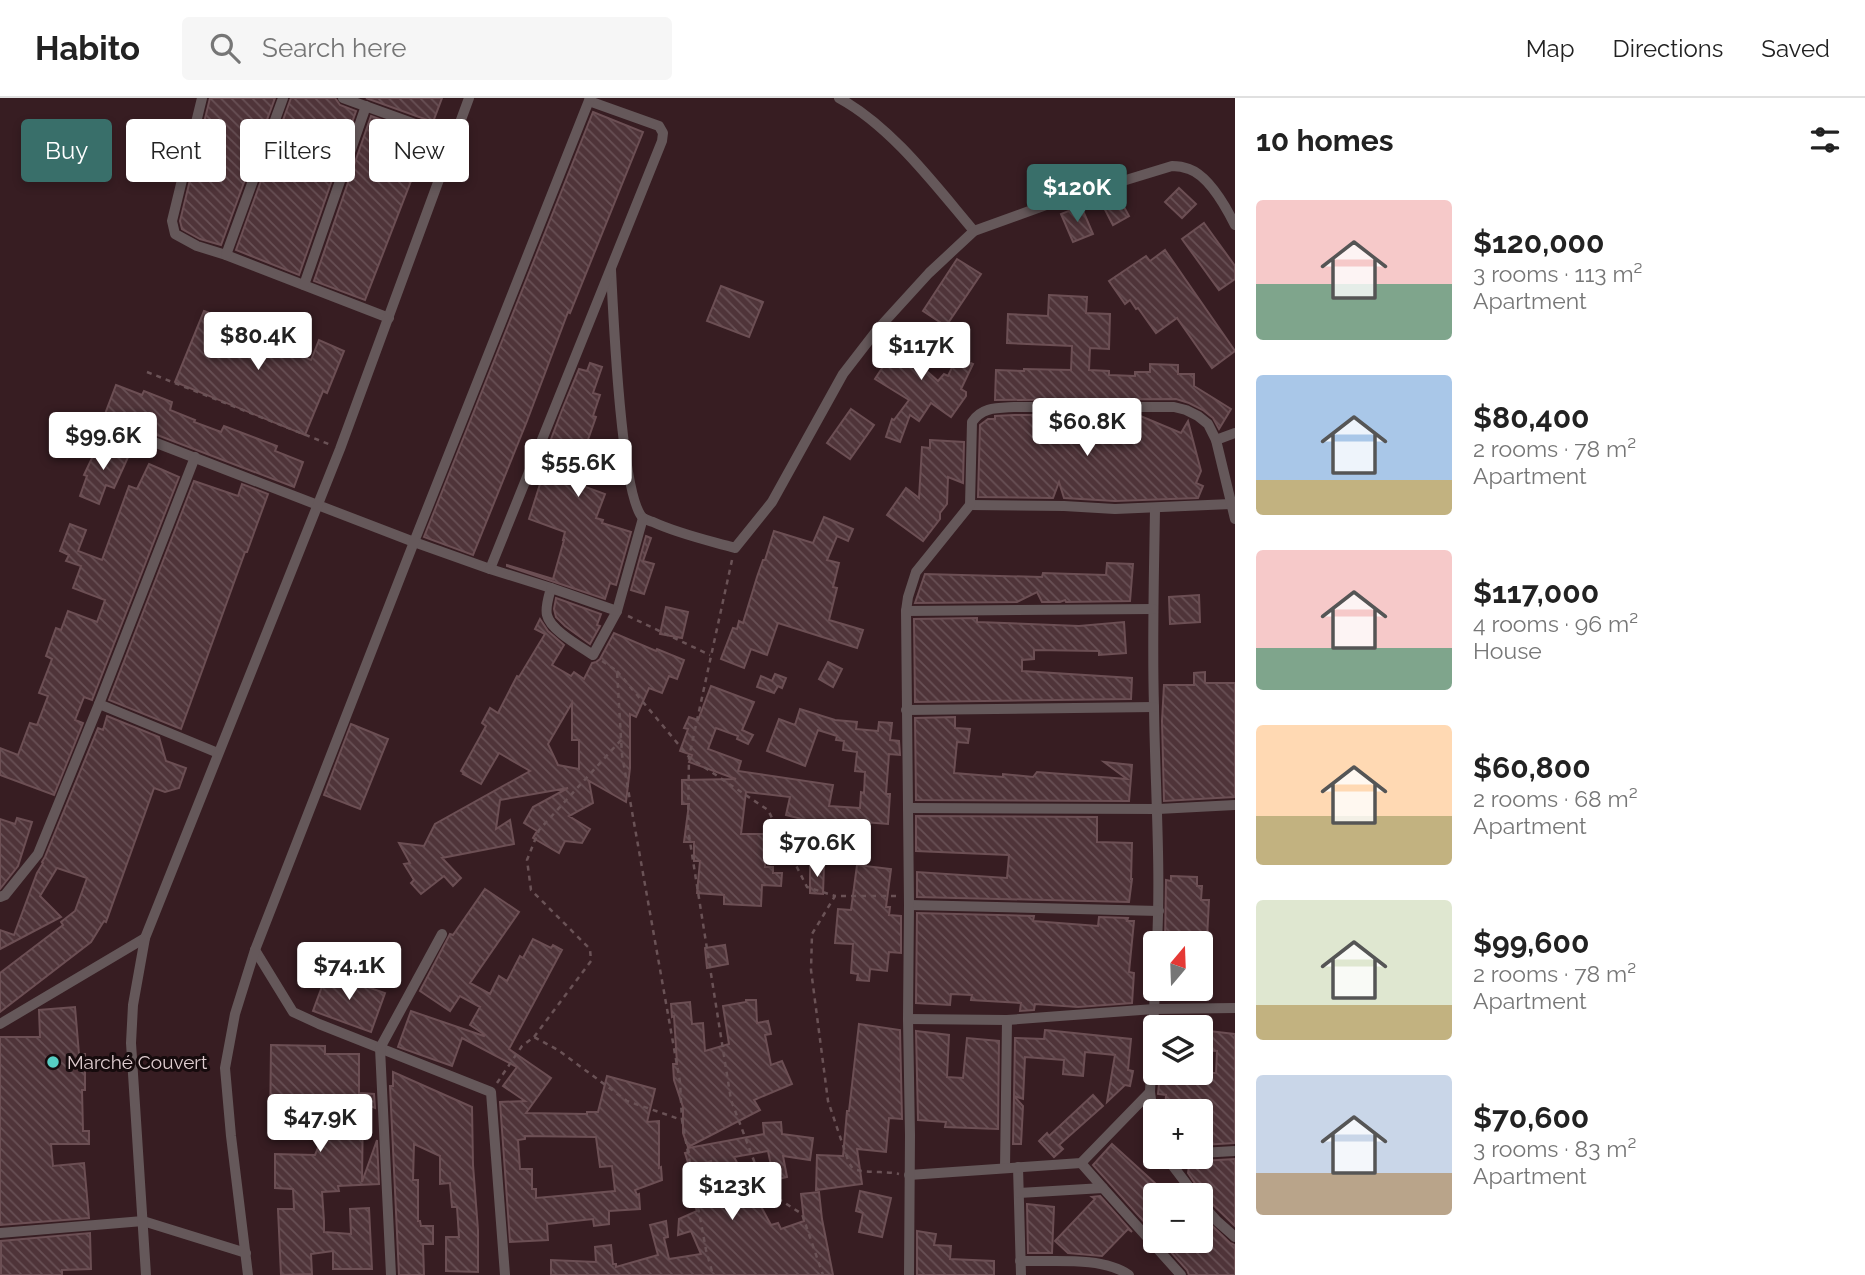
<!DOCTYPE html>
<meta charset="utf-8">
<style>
body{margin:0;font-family:Raleway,sans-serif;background:#f6f6f6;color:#222;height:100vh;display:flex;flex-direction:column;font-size:26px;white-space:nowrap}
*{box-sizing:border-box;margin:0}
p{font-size:23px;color:#767676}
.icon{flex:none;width:38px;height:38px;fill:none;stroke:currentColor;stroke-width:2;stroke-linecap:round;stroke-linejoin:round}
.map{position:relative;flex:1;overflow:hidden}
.details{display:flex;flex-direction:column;background:#fff;width:630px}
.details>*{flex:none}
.banner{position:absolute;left:21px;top:21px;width:665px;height:63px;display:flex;gap:14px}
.needle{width:46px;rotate:19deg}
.fabs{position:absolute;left:1143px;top:833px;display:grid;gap:14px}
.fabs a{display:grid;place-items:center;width:70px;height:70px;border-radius:7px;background:#fff;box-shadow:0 4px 10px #0003;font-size:35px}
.price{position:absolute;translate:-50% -60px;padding:0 16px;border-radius:7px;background:#fff;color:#222;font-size:23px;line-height:46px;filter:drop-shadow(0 2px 4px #0008)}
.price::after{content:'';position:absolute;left:50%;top:42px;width:21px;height:16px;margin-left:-10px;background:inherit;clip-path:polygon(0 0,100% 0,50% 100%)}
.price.current{background:#396f6a;color:#fff}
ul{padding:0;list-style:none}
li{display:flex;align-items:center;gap:21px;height:175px;padding:0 21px}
li span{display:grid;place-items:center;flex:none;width:196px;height:140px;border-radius:7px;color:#555}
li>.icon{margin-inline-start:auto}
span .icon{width:84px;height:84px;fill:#fffc;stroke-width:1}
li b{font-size:30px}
h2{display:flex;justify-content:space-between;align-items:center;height:84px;padding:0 21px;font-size:30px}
.chip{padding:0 24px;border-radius:7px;background:#fff;box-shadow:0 4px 10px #0003;font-size:24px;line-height:63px}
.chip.current{background:#396f6a;color:#fff}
header{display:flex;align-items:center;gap:42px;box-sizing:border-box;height:98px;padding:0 35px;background:#fff;border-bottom:2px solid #e0e0e0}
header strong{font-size:33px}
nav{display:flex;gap:38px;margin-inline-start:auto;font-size:24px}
.search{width:490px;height:63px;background:#f6f6f6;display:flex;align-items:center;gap:18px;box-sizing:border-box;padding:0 24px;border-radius:7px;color:#767676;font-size:26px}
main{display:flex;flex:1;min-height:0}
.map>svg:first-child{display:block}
.building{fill:url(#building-back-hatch);stroke:#6c4f54;stroke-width:2;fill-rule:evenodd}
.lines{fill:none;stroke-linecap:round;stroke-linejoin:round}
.path{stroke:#6a5256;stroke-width:2.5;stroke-dasharray:5 5;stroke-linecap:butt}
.minor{stroke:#65585a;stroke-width:10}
.poi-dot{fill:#56cec3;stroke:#160b0d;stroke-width:2.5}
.labels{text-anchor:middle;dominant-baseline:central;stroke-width:6;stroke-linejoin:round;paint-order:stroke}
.poi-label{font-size:19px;fill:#dfcdd0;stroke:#160b0d;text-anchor:start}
</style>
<header>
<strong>Habito</strong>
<div class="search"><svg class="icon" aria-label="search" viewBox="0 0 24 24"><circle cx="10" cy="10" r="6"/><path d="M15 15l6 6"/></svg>Search here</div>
<nav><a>Map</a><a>Directions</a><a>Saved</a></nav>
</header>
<main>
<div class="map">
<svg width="1235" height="1177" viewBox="0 0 1235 1177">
<defs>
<pattern id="building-back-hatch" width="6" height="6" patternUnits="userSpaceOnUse" patternTransform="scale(1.75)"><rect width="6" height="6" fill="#4f3439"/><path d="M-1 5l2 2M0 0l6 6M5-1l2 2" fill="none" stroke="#685055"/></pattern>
</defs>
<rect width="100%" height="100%" fill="#371d22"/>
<!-- building -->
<g class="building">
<path d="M210,0H275L221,147L200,141L182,131L180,123Z"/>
<path d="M291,0H335L340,7L356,13L299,177L236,152Z"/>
<path d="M366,0H442L433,24Z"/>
<path d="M593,14L643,34L570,215L568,214L527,323L473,457L424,439Z"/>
<path d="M371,18L428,39L365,202L314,183Z"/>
<path d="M1179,90L1196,106L1182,120L1165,104Z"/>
<path d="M1117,96L1129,118L1113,127L1101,104Z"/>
<path d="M1081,108L1093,136L1073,144L1061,116Z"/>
<path d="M1204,125L1235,168V181L1219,192L1182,141Z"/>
<path d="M1165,152L1235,253L1212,270L1177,220L1156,235L1138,210L1136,211L1130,202L1125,206L1109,183L1146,158L1150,163Z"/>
<path d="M957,161L981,176L946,228L923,213Z"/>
<path d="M721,188L763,204L749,239L707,223Z"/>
<path d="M1049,197L1087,199L1086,215L1110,216L1109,251L1090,250L1089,272L1109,273V277L1135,278V274H1150V266L1178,267V276H1194V288L1231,311L1219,331L1213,320L1203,312L1189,305L1176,301L995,302L996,272L1024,273V271L1071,272L1072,248L1007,245L1008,216L1048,218Z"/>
<path d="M204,213L292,248L290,253L311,262L319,242L344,253L327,295L323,293L305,337L175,284Z"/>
<path d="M909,229L935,246L921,268L938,283L944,276L948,278L957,259L973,266L961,291L966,294V298L951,319L931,305L919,323L910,317L900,344L886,339L892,321L894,322L909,302L875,281Z"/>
<path d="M590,265L602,269L593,295L600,297L593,318L596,319L584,353L592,356L580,387L605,396L596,420L603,422L602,425L631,434L616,487L610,485L605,501L507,468V467L553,481L564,442H563L565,434L529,421L546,367L542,365L562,312L579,271L587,273Z"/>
<path d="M116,287L142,297L144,293L172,304L170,312L195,322L194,324L221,334L224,328L277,348L275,353L303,364L294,389L123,324L118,323L113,328L102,324Z"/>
<path d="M851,311L874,327L850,361L827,345Z"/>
<path d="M1138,317L1181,335L1188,323L1201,373L1196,385L1203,388L1198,400L1115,403L1064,400L1059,384L1053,400L978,399L980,327L988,321H995V318L1014,317Z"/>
<path d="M930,342L964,344L963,385L948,379L947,406L940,415V421L923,443L887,417L906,390L919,400L922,349L930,350Z"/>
<path d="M100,343L129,357L114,390L106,387L99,406L80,398L87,378L84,377Z"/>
<path d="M149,366L179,379L92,602L84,599L75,622L83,625L54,697L0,677V650L18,657L30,625L37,627L48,598L39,595L52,561L46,558L56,530L61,532L68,513L97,524L105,502L73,490L81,468L66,463L69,457L60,453L70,426L86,432L78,453L102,462L129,388L137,391Z"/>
<path d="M194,383L238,398L242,386L268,396L247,454H245L181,631L109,602Z"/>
<path d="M824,419L853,431L848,443L837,438L827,462L839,465L833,489L837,490L829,522L863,532L857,550L778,525L767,557L751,551L744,570L721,561L733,530L737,531L739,523L743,525L757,479L763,462H765L774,433L813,445Z"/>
<path d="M646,438L651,440L643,463L654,466L644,496L631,492Z"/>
<path d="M1107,465L1133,466L1130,503L1066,504L1065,502L1060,504H1042L1037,494L1017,504L915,505L925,476L1042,479L1043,475L1106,477Z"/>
<path d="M1199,497L1200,524L1170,526L1169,499Z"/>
<path d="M556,500L601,516L597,527L600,528L590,546L565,528L556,519L554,511Z"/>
<path d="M666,509L688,514L682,540L660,536Z"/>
<path d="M977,520V524L1079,528L1124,524L1126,555L1099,557V553L1034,552V561L1022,562V573L1132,580L1131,601L915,604L914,521Z"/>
<path d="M540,521L548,533L564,547L552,567L571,578L574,574L584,581L592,565L596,564L600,561L614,535L656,553L657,551L684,562L677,581L669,578L662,595L649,590L636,619L630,616V670L626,704L589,683L593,705L569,718L590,731L582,745L565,743L559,755L533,740L537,733L524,725L533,709L568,690L500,702L496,731L510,722L514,746L442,760L461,780L453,788L444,778L421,796L411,785L414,782L404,766L410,765L399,745L424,748L435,726L530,673L499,655L481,686L463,676L464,675L461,673L486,628L482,625L490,610L498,615L517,578L519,579L545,536L535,531ZM572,605V642H579V671L558,667L548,646Z"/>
<path d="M828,564L842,571L833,589L819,581Z"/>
<path d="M1205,574V585H1235V699L1164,703L1162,623L1164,587H1194V575Z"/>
<path d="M775,576L786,580L782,590L778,588L774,595L757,589L761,578L772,583Z"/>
<path d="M711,588L754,604L742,632L753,637L748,646L737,641L738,638L716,630L708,651L741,663L738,673L833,687L829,708L860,710L861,694L864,695L865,674L855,673L857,654L843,652L844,643L836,642L837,638L818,632L805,668L767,653L779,621L795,627L800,611L835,622L857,624L856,631L878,633L879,624L892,625L890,642L899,643L900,657L889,656L886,696H890L888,726L850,723L849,731L823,729L817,766L806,764L813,724L786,717L790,699L746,694L741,736H766L765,769H773V775H782L781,788L762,787L761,808L724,806V797L697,795L700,763H694V744H684L689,706H682V682L736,681L689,664L692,657L680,653L688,631L684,630L689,619L698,622Z"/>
<path d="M107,618L159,639L166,663L186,670L179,690L165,694L154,690L106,824L104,823L91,844L0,914V875L63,827L61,824L75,813L87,780L57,770L40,798L61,819L0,851V832L14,837L37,775L43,765L42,764L45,759L98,630L103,632Z"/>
<path d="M955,619V630L970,631L968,645L957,644L954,675L1003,679V676L1033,679L1037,674L1127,681L1104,664L1132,667L1129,703L916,702L915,620Z"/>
<path d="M351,626L388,641L360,711L324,697Z"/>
<path d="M916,718L1097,719V744L1132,745L1131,781H1132L1129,804L917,799V774L1007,780L1009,757L916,753Z"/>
<path d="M17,720L32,724L18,768L0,791V721L15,726Z"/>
<path d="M810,767H824L823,796L810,795Z"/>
<path d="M857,767L891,771L886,809H890L889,817L901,818V855L889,854L887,873L870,871L869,883L857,882L858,876L851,875L853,846L835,845L838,811L851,812Z"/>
<path d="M1171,778L1197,779V788H1202L1201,802H1209L1207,841H1195V845H1165L1166,782L1171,783Z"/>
<path d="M485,791L519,814L470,885L490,896L499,878L507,883L520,858L523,860L533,841L551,850L553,847L562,852L509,951L551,980L526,1015L587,1016V1014H598L607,978L655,991L647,1024L659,1023V1070L661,1069L662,1082L635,1092L637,1097L639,1096L640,1111L609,1113V1126L594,1128L593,1121L547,1126L548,1142L510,1144L500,1004L525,1003L503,988L517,969L462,940L452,968L398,949L411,913L484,938L485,937L470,927L480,909L460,898L450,913L420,893L450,836L453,837ZM525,1038L596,1039L600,1069L612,1068L615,1093L536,1100V1091H532V1071H520L518,1042L525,1041Z"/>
<path d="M917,815L1034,818L1033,823L1098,828L1099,819L1128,820L1127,823H1134L1129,874L1134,875L1132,905L1078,909L1035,906L1034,912L1020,913L1021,905L971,902L972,897L951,896L950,907L916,905Z"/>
<path d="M725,847L728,866L707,870L705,850Z"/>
<path d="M327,875L385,895L371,934L313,913Z"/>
<path d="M746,902H756L757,925L768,923L771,936L765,937L771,967L782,963L792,986L754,1002L760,1012L688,1049L683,1035V1009L674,982L673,966H677L674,918L672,919L671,906L690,904L692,926L703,925L705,953L729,946L723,908L746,904Z"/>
<path d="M75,909L79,956H85V992H82L83,1033H89V1046H51L53,1068L84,1065L89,1120L0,1127V939H40L39,912Z"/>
<path d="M859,926L900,932L902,1021L889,1020L886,1054L857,1051L862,1086L816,1092L817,1057L843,1058L847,1013H849Z"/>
<path d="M1045,932L1131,941L1128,972L1133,973L1130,988L1125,987L1107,1004L1115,957L1085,954L1083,978L1063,976L1064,962L1025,959L1023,1001L1014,998L1015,940L1044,941Z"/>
<path d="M1200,932L1235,936V1045L1202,1047V1034L1207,1035L1208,1013H1165L1166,997L1158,996L1160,975H1216L1217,953L1200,952Z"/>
<path d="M916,933L949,937L947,979L963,980L967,940L999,943L998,1031L945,1029L946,1024L918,1022Z"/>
<path d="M271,947L325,948V956H359V995L374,996L375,1010L363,1005L362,1084L377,1042L379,1086L338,1088L339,1093L322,1094L324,1123V1134L351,1136L350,1111L369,1110L372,1171H333V1153L311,1156L312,1176L281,1177L278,1111H294L293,1091L275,1090V1056L315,1057L324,1036L270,1035Z"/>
<path d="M393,974L472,1009L473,1067L478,1132V1174L446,1173V1139H459L457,1109H452L450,1085L440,1086V1058L414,1046L413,1082H418V1123H420L421,1128H433V1146H423L424,1177H399L390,988H393Z"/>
<path d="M1093,997L1103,1008L1059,1047L1063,1051L1054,1059L1039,1043L1047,1035L1049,1038Z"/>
<path d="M1014,998L1023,1008L1021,1046H1013Z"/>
<path d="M781,1024L782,1036L813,1040L810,1062L783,1058L787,1079L774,1082L768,1053L734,1059L771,1127L778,1125L781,1131L804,1123L801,1096L819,1094L822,1121L833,1177H551V1162L596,1164L595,1149L611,1147L613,1166H616V1169L658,1157L650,1127L666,1123L668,1139L664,1140L669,1161L701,1156L691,1133L678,1137L679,1121L697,1113L695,1108L698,1107L695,1088L719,1085L711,1063L690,1071L685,1055L689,1054L688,1050L764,1036L763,1025Z"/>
<path d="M1112,1046L1156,1086L1152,1090L1155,1092V1136L1093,1067Z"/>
<path d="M1235,1061V1128L1203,1097L1188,1075L1189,1068H1201V1063Z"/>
<path d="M860,1093L891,1100L882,1139L859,1134L863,1115L856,1113Z"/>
<path d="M1100,1098L1132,1134L1128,1131L1102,1158L1068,1155L1055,1143L1095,1101L1092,1099Z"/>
<path d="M1027,1106L1054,1109L1052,1155H1028Z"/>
<path d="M1200,1116L1230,1145L1235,1147V1177H1189L1187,1172L1161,1143H1200Z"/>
<path d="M917,1133L936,1136L934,1147L951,1148L950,1161L994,1163V1177H917Z"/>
<path d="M90,1135L91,1171L62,1172V1177H1V1143Z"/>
</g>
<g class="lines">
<!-- path -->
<g class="path">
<path d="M147,274L331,347"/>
<path d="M732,462L689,659L768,712L807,789L835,798"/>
<path d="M628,518L710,557"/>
<path d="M602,563L617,573L622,657L680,984L682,1022"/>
<path d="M617,573L689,659L688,731L731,1002L765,1092L802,1116L823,1177"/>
<path d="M896,798H835L812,836L811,872L828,1003L849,1065C852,1069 852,1071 857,1072C869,1075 886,1073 899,1076"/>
<path d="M534,939L591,863L590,851L531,792L527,762L539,732L621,642"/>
<path d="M497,985L522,948L534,939L558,952L627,1003L682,1022L706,1152L713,1177"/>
</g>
<!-- minor -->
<g class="minor">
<path d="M202,0L172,123L175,136L197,148L226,157L389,220"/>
<path d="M343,0L454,40"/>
<path d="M839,0C892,29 935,87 974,133"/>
<path d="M226,157L283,0"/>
<path d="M611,172C613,211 621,399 643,420C646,422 650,423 653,424C679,436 707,442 735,450L772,404L843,276L877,232L929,175L974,133L1057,103L1172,68C1178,68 1184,69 1189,71C1209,78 1226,109 1235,127"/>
<path d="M304,187L366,8"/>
<path d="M120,331L414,444L490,471L662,43L663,35L659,28L589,3"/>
<path d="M1216,342L1235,335"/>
<path d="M970,407L1064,408L1115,411L1231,406"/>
<path d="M1155,411C1154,477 1152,543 1154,609C1155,688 1161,766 1157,845"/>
<path d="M490,471L551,490C549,498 545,509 547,517C550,532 581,549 593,557L617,513L643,420"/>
<path d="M551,490L617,513"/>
<path d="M906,513L1153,511"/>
<path d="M99,606L218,655"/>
<path d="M906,612L1154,609"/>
<path d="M908,710L1158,711L1235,707"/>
<path d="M0,799L5,797L38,756L99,606L195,359"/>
<path d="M909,807L1159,813"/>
<path d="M255,852L293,914L319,926L491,994L505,1177"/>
<path d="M908,921L1007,922L1154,911L1235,910"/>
<path d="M0,926L145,840"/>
<path d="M1155,1032L1150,994L1155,891"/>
<path d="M1200,1055L1235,1053"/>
<path d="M1166,1059L1195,1097"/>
<path d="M1081,1065L1103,1090"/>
<path d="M1018,1069L1021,1177"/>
<path d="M1005,1070L1007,922"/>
<path d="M909,1077L1081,1065L1150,994"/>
<path d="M1019,1095L1103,1090L1181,1177"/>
<path d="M1200,1104L1217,1123L1235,1139"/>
<path d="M0,1135L143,1123L246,1155"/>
<path d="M1020,1163C1052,1164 1102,1158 1129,1177"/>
<path d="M146,1177L131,945L133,907L145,840L340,351L469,0"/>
<path d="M248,1177L231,1038L225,970L235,916L255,852L414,444L590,0"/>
<path d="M391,1177L380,950L442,836"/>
<path d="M909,1177L910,1037L908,921L909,807L906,513L908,499L916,474L970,407L972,324C982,309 997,310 1014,309H1174L1186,312L1198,318L1208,326L1216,342L1235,421"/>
</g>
</g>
<!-- markers -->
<circle class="poi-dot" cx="53" cy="964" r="7"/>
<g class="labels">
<!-- poi labels -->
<g class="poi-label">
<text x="67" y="964">Marché Couvert</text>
</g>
</g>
</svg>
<div class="fabs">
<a><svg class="needle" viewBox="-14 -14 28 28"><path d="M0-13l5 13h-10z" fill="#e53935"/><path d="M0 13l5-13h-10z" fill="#767676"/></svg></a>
<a><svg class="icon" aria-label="layers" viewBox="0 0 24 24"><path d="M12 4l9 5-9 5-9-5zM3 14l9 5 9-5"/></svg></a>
<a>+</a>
<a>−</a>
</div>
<b class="price current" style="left:1077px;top:126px">$120K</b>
<b class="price" style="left:258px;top:274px">$80.4K</b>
<b class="price" style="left:921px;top:284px">$117K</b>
<b class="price" style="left:1087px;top:360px">$60.8K</b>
<b class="price" style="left:103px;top:374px">$99.6K</b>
<b class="price" style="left:578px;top:401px">$55.6K</b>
<b class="price" style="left:817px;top:781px">$70.6K</b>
<b class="price" style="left:349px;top:904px">$74.1K</b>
<b class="price" style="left:320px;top:1056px">$47.9K</b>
<b class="price" style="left:732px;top:1124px">$123K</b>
<div class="banner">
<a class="chip current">Buy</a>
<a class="chip">Rent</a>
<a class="chip">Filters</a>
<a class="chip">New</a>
</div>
</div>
<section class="details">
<h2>10 homes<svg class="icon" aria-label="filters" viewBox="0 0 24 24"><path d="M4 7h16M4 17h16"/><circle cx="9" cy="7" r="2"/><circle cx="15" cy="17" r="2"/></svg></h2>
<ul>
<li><span style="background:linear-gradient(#f6c9c9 60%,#7fa58c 0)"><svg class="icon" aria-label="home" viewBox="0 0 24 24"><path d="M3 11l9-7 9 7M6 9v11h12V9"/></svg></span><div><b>$120,000</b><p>3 rooms · 113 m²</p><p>Apartment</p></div></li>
<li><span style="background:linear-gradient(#a9c7e8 75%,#c2b280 0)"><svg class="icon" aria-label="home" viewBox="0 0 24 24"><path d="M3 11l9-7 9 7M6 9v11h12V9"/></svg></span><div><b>$80,400</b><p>2 rooms · 78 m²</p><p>Apartment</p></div></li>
<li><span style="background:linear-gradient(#f6c9c9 70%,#7fa58c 0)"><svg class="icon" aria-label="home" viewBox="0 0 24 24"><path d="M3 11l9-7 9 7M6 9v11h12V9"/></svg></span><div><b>$117,000</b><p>4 rooms · 96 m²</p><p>House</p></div></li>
<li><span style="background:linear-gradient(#ffd9b3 65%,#c2b280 0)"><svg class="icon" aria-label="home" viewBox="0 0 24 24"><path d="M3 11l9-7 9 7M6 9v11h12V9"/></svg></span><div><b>$60,800</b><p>2 rooms · 68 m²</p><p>Apartment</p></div></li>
<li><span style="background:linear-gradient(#dfe7d0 75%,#c2b280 0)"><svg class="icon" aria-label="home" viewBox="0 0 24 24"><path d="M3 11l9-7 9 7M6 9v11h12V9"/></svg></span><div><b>$99,600</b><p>2 rooms · 78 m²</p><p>Apartment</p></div></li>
<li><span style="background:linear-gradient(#c9d6e8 70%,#b9a48a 0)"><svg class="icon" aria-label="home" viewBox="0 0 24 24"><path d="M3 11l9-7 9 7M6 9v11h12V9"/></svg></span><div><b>$70,600</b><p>3 rooms · 83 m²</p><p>Apartment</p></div></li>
</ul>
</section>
</main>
